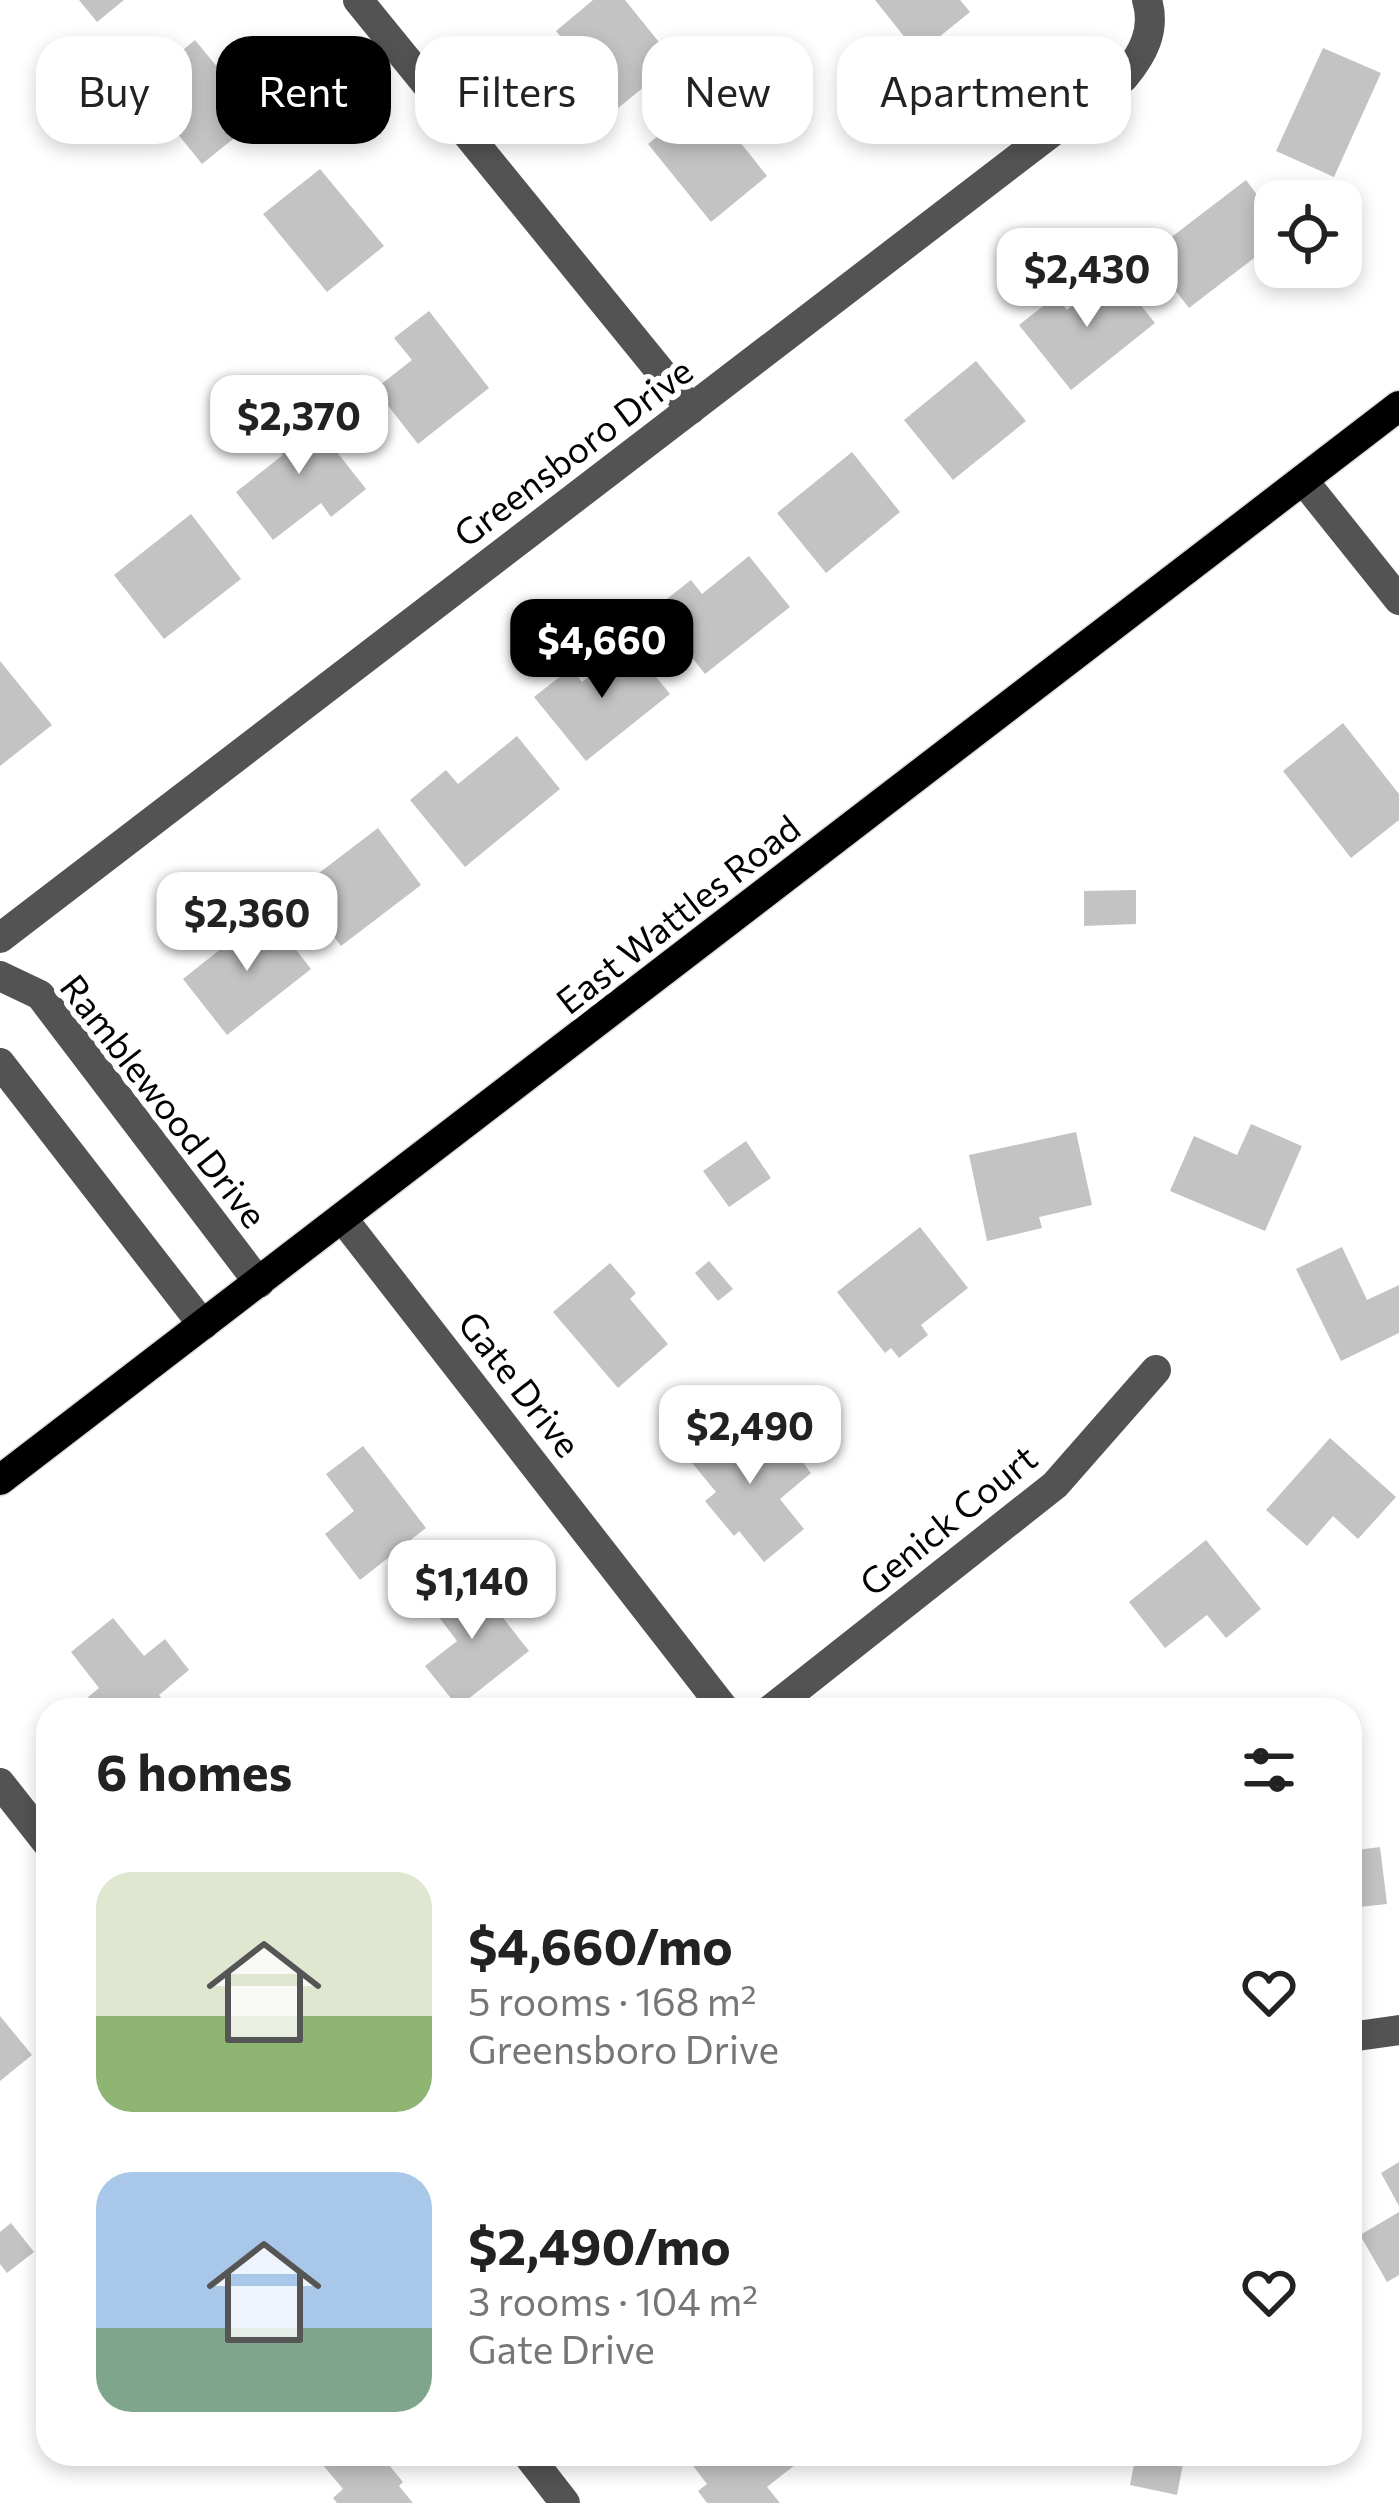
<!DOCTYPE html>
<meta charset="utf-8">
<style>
body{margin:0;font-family:Commissioner,sans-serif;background:#f2f2f2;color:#222;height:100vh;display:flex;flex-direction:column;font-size:45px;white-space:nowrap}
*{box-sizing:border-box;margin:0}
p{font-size:39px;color:#767676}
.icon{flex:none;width:66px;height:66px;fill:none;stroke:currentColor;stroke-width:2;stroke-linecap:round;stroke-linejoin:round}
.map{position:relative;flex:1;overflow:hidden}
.drawer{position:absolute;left:36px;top:1698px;width:1326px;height:768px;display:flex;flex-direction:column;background:#fff;border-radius:36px;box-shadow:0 6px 18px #0003}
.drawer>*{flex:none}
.hud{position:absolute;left:36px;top:36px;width:1329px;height:108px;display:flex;gap:24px}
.buttons{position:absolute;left:1254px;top:180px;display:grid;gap:24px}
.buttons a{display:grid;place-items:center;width:108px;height:108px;border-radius:24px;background:#fff;box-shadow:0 6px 18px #0003;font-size:60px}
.price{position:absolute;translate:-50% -102px;padding:0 27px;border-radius:24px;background:#fff;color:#222;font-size:39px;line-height:78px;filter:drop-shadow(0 3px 6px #0008)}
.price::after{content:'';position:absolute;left:50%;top:72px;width:36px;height:27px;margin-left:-18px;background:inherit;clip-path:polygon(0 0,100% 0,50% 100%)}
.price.active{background:#000;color:#fff}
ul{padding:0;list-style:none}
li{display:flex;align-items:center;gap:36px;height:300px;padding:0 60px}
li span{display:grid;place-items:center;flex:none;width:336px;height:240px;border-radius:36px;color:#555}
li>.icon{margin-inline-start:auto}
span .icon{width:144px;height:144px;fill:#fffc;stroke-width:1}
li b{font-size:51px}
h2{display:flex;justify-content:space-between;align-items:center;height:144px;padding:0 60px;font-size:51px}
.tag{padding:0 42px;border-radius:36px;background:#fff;box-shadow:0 6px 18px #0003;font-size:42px;line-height:108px}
.tag.active{background:#000;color:#fff}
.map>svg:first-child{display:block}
.building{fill:#c3c3c3}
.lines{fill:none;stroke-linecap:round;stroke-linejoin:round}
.major-casing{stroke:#dbdbdb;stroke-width:33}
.minor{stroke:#535353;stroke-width:30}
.major{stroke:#000;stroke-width:30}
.labels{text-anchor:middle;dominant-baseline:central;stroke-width:12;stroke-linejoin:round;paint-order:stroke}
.street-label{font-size:36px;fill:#000;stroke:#fff}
</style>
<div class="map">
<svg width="1399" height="2503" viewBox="0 0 1399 2503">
<rect width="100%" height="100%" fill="#fff"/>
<!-- building -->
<g class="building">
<path d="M79,0H124L97,22Z"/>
<path d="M593,0H625L675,62L618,108L556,31Z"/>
<path d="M875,0H960L970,12L918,54Z"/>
<path d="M195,40L259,118L202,164L139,86Z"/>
<path d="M1323,48L1381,73L1334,177L1276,151Z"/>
<path d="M705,98L767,176L711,222L648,144Z"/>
<path d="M320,169L384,246L327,292L263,214Z"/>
<path d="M1246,180L1275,219V242L1189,308L1148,255Z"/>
<path d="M1114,272L1155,323L1071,390L1019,325L1056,296L1067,310Z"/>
<path d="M429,311L489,388L418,444L375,389L412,360L394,338Z"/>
<path d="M976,361L1026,421L953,480L904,420Z"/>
<path d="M299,404L366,489L331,517L321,503L273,540L236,492L283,455L265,432Z"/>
<path d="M852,452L900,512L826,573L777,513Z"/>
<path d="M191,514L241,579L164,639L114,575Z"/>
<path d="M749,556L790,607L705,674L654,609L691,580L702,594Z"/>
<path d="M629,644L670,694L586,761L534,697L571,668L582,682Z"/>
<path d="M0,661L52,725L0,766Z"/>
<path d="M1343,723L1399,794V820L1351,858L1283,771Z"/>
<path d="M517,736L560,789L465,867L410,800L446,770L458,784Z"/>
<path d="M378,828L421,885L341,946L298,889Z"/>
<path d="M1136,890V924L1084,926V891Z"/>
<path d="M267,912L311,969L227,1035L183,979Z"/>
<path d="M1251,1124L1302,1146L1265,1231L1170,1191L1194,1136L1237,1155Z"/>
<path d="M1076,1132L1092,1205L1039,1217L1042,1228L987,1241L969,1155Z"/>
<path d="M746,1141L771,1178L729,1207L703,1171Z"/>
<path d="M920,1227L968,1288L921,1325L928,1335L899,1358L891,1348L885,1353L837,1292Z"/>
<path d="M1342,1247L1367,1300L1399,1285V1333L1341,1361L1296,1269Z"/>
<path d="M709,1261L733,1289L718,1301L695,1273Z"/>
<path d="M610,1263L636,1293L630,1299L668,1344L618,1388L553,1312Z"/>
<path d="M728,1417L763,1460L786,1441L811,1473L780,1499L804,1529L764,1562L739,1531L734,1536L705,1501L716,1492L684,1453Z"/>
<path d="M1330,1438L1396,1497L1358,1539L1333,1516L1307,1546L1266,1510Z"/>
<path d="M363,1446L426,1528L360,1580L325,1534L354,1511L326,1474Z"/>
<path d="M1206,1540L1261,1609L1226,1638L1207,1615L1165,1648L1129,1602Z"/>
<path d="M468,1573L529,1651L458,1707L425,1666L457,1641L429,1604Z"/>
<path d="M113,1618L144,1656L165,1639L189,1670L159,1695L171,1710H99L88,1697L99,1688L71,1652Z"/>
<path d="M1380,1847L1387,1904L1350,1908V1851Z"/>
<path d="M0,2016L32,2055L0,2081Z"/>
<path d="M1399,2162V2206L1381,2173Z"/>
<path d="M1399,2212V2275L1387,2282L1360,2235Z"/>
<path d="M11,2223L34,2252L7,2273L0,2264V2232Z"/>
<path d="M324,2454H380L403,2482L399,2486L413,2503H337L333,2498L343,2489L318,2459Z"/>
<path d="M684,2454H794L800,2461L767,2487L780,2503H707L698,2491L707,2484Z"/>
<path d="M1136,2454H1185L1177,2495L1130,2485Z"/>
</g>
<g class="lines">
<!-- major casing -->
<g class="major-casing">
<path id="major" d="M0,1480L1399,406"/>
</g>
<!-- minor -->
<g class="minor">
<path d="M358,0L691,409"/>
<path d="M1303,480L1399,600"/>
<path d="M0,938L1124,77C1143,54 1156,30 1147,0"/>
<path d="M0,976L40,995L259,1283"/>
<path d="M0,1063L203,1325"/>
<path d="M343,1219L725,1710"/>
<path d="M770,1710L1055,1485L1156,1370"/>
<path d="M0,1783L48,1844"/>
<path d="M1350,2037L1399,2030"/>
<path d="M527,2454L565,2503"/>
</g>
<!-- major -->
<use href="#major" class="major"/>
</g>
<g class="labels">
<!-- street labels -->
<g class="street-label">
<text transform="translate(572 451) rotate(-37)">Greensboro Drive</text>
<text transform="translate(677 913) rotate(-38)">East Wattles Road</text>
<text transform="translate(165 1100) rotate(52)">Ramblewood Drive</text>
<text transform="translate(521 1383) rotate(52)">Gate Drive</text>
<text transform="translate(947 1519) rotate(-39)">Genick Court</text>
</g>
</g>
</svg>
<div class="buttons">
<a><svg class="icon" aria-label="locate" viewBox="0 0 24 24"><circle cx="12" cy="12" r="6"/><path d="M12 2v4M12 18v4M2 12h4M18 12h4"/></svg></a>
</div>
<b class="price" style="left:1087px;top:330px">$2,430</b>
<b class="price" style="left:299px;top:477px">$2,370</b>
<b class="price active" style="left:602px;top:701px">$4,660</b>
<b class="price" style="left:247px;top:974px">$2,360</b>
<b class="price" style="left:750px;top:1487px">$2,490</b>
<b class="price" style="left:472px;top:1642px">$1,140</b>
<div class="hud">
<a class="tag">Buy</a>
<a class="tag active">Rent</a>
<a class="tag">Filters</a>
<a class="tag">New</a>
<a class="tag">Apartment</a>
</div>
<section class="drawer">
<h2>6 homes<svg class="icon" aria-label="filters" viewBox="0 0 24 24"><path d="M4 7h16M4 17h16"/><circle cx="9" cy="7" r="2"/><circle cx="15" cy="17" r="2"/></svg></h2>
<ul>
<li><span style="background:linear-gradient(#dfe7d0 60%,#8fb573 0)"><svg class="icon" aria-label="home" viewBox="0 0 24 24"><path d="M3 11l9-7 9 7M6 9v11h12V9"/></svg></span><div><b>$4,660/mo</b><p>5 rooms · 168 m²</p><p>Greensboro Drive</p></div><svg class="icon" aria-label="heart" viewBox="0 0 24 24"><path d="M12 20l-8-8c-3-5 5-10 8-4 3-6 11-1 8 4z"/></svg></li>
<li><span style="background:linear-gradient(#a9c7e8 65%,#7fa58c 0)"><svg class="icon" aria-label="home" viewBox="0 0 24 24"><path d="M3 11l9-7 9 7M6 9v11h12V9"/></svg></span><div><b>$2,490/mo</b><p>3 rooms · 104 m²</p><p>Gate Drive</p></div><svg class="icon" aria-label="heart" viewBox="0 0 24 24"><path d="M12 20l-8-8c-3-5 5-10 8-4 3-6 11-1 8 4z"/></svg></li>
</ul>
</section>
</div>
